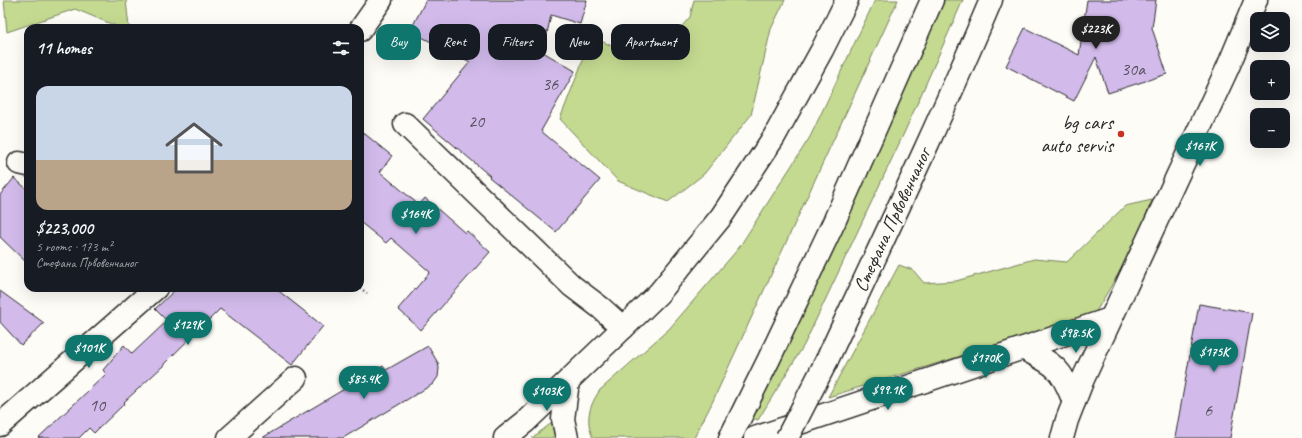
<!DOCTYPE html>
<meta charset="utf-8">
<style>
body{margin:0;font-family:Caveat,sans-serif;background:#20242c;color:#f1f3f6;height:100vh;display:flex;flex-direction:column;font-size:15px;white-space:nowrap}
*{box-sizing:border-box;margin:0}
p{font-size:13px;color:#9ea1a6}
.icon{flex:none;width:22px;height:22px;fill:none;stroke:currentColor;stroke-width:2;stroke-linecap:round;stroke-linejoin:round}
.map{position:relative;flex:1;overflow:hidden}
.drawer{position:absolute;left:24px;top:24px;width:340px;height:268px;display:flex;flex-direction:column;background:#171b24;border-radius:12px;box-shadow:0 4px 16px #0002}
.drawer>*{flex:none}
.banner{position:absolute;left:376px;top:24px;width:380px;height:36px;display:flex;gap:8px}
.tools{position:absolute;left:1250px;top:12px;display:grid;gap:8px}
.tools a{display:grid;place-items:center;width:40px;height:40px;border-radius:8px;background:#171b24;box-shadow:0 4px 16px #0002;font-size:20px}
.price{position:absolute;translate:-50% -34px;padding:0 9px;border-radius:14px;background:#0f766e;color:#fff;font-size:13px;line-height:26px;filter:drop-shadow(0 1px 2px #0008)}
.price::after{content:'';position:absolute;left:50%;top:24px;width:12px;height:9px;margin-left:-6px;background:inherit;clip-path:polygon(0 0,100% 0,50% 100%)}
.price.selected{background:#222;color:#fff}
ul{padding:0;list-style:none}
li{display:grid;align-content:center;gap:8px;height:212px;padding:0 12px}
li+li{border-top:1px solid #363941}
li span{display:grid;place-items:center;height:124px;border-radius:12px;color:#555}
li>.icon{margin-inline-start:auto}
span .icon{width:72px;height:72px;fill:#fffc;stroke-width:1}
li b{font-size:17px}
h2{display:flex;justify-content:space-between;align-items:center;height:48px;padding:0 12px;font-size:17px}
.chip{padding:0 14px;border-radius:12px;background:#171b24;box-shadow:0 4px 16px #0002;font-size:14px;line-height:36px}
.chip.selected{background:#0f766e;color:#fff}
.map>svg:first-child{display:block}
.green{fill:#c4da90;stroke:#78825e}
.building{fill:#d2bbeb;stroke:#2b2b2b}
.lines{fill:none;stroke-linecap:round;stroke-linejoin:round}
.minor-casing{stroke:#2b2b2b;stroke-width:25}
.highway-casing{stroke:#2b2b2b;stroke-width:25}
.path{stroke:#2b2b2b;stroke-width:2.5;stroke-dasharray:1 3;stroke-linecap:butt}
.minor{stroke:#fdfcf7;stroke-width:22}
.highway{stroke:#fdfcf7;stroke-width:22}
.highway-bridge-casing{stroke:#2b2b2b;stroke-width:25;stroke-linecap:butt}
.highway-bridge{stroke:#fdfcf7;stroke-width:22}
.poi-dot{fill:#c8321e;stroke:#fdfcf7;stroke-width:1.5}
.labels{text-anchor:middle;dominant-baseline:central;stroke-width:4;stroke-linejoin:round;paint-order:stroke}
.number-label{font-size:18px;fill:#554f5b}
.poi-label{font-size:20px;fill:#2b2b2b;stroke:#fdfcf7;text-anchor:end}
.street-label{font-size:20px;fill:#2b2b2b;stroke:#fdfcf7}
</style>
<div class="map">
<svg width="1302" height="438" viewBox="0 0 1302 438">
<rect width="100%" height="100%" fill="#fdfcf7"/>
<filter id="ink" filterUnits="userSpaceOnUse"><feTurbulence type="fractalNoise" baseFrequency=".025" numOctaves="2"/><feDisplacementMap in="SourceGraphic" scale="8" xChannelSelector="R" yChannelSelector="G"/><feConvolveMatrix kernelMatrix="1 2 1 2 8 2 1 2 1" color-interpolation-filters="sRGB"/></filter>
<g filter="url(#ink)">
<!-- green -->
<g class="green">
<path d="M4,0H126L129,28H121L75,9L7,32Z"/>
<path d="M694,0H785L771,29L751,115L704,174L668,202L618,181L560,119L592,37L636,57L669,41L690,17Z"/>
<path d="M875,0H898L711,405L694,438H593C585,420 589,406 600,390L669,329L738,249L810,137Z"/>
<path d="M937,0H963L905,131L804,345L758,420L752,418L789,339Z"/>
<path d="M1152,200L1133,249L1094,315L828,397L899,265L913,270L924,283L956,281L1034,259L1067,262L1125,206Z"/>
<path d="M553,422L556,438H532Z"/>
</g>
<!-- building -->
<g class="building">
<path d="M426,0H587L580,24L551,15L543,52L575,71L541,131L600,180L556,232L489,177L490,176L423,119L470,62L410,31Z"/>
<path d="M1087,0H1156L1152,28L1167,74L1108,93L1096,57L1074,101L1006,66L1025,28L1079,55Z"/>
<path d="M360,130L392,156L380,172L419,205L425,198L465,233L467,231L490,252L421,330L398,309L430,272L391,238L386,243L360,222Z"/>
<path d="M14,178L28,190V264L0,237V195Z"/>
<path d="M177,288H275L323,326L292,365L220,309L164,364V365L124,402L125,403L94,433L89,428L79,438H38L106,374L103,370L124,345L132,354L167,321L155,309Z"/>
<path d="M0,291L44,323L21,345L0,322Z"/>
<path d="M1199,304L1252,313L1230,438H1175Z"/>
<path d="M428,346L438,363L439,368L438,377L433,384L343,438H262L383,366L386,370Z"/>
</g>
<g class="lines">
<!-- minor casing -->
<g class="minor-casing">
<g id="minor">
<path d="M360,30L381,0"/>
<path d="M405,124L572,286L601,308L623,328L525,422L505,438"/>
<path d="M19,163L28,165"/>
<path d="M1024,349C1056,365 1061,368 1074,402"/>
<path d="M0,425L156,288"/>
<path d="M229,438L296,378"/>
<path d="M567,438L563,419L568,382"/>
<path d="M755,438L1110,319"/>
<path d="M1062,438L1067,420L1083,379L1228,67L1256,0"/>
</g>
</g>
<!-- highway casing -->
<g class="highway-casing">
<g id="highway">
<path d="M623,328L659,293L721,217L774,137L822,50L847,0"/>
<path d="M827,360C883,240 940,121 991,0"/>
<path d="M730,438L769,359L834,222L932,0"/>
</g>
</g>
<!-- path -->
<path class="path" d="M360,288L367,293"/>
<!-- minor -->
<use href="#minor" class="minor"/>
<!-- highway -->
<use href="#highway" class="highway"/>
<!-- highway-bridge casing -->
<g class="highway-bridge-casing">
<path id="highway-bridge" d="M787,438L827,360"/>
</g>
<!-- highway-bridge -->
<use href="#highway-bridge" class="highway-bridge"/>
</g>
</g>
<!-- markers -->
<circle class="poi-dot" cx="1121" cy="134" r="4"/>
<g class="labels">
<!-- number labels -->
<g class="number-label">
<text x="1133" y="69">30a</text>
<text x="550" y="84">36</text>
<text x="476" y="121">20</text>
<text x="97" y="405">10</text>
<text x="1208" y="410">6</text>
</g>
<!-- poi labels -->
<g class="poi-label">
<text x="1113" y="122">bg cars<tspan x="1113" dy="23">auto servis</tspan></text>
</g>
<!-- street labels -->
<g class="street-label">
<text transform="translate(892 220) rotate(-65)">Стефана Првовенчаног</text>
</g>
</g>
</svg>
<div class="tools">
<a><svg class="icon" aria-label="layers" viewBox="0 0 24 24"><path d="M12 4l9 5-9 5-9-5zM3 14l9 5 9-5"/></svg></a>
<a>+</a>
<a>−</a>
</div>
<b class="price selected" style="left:1096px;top:50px">$223K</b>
<b class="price" style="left:1200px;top:167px">$167K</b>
<b class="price" style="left:416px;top:235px">$164K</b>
<b class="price" style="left:188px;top:346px">$129K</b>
<b class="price" style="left:1076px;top:354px">$98.5K</b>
<b class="price" style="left:89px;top:369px">$101K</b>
<b class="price" style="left:1214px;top:373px">$175K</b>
<b class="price" style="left:986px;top:379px">$170K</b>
<b class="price" style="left:364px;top:400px">$85.4K</b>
<b class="price" style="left:888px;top:411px">$99.1K</b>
<b class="price" style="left:547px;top:412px">$103K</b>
<div class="banner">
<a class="chip selected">Buy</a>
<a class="chip">Rent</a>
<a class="chip">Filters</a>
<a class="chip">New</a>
<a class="chip">Apartment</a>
</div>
<section class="drawer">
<h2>11 homes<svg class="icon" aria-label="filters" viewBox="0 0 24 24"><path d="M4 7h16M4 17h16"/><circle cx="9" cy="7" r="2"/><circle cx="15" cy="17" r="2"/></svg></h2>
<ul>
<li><span style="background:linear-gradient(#c9d6e8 60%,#b9a48a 0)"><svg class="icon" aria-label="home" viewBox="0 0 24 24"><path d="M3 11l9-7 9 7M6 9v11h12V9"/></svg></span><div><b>$223,000</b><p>5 rooms · 173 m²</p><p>Стефана Првовенчаног</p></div></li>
</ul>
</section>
</div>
